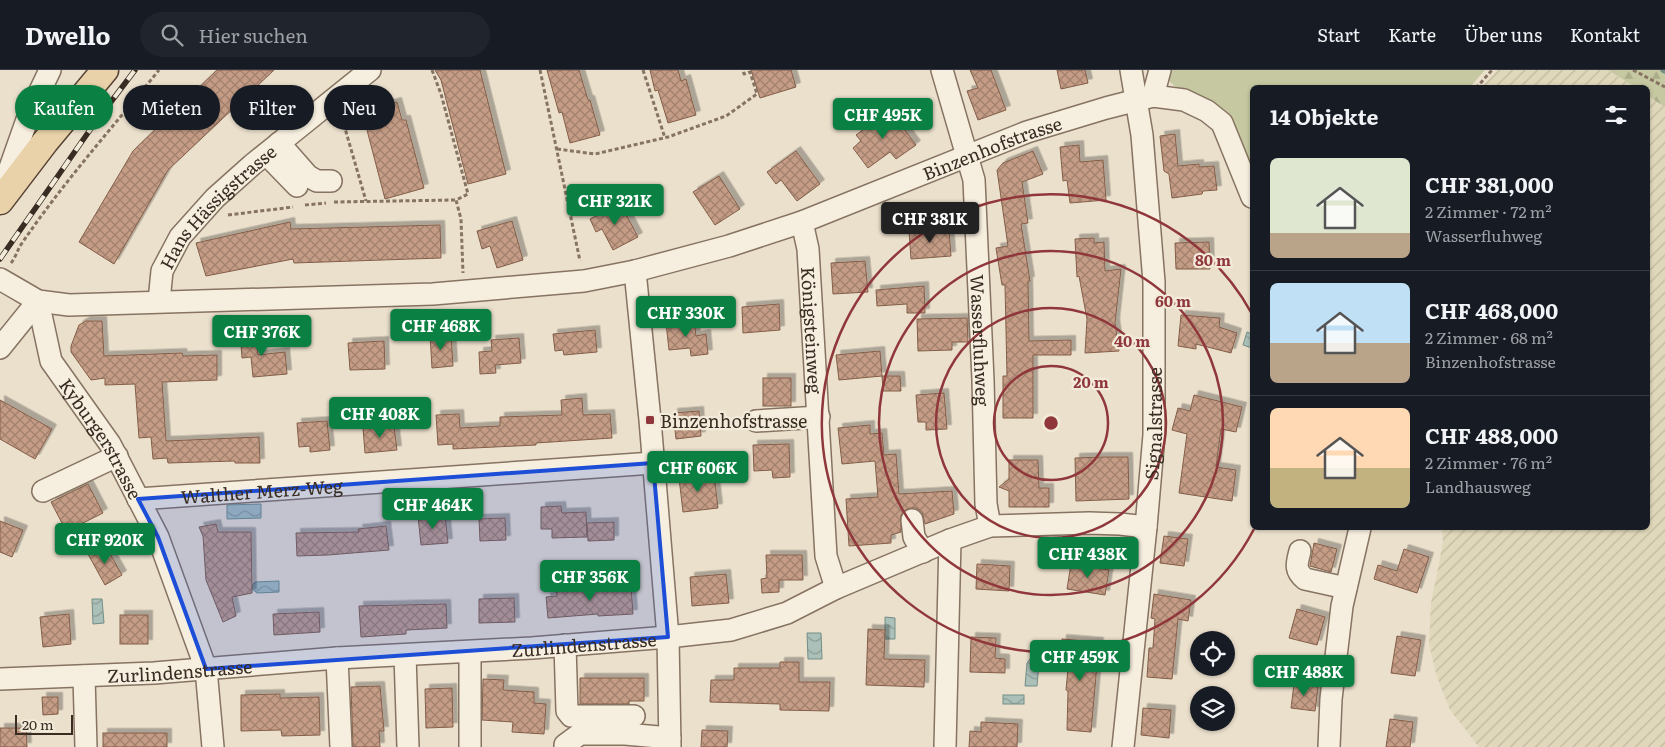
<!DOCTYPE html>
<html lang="de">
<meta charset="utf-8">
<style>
body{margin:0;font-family:Literata,serif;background:#20242c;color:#f1f3f6;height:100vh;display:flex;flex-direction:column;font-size:19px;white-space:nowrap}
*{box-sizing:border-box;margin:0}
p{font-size:16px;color:#9ea1a6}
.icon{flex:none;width:28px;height:28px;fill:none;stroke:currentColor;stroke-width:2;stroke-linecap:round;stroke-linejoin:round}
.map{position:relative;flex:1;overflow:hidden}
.drawer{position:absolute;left:1250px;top:15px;width:400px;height:445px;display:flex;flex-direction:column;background:#171b24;border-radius:8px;box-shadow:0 1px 4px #0004}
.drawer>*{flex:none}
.banner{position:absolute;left:15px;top:15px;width:475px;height:45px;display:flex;gap:10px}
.buttons{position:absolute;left:1190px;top:561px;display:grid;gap:10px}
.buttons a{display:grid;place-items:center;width:45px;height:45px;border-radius:50%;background:#171b24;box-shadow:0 1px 4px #0004;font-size:25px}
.scale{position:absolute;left:15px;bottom:12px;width:58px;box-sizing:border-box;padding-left:5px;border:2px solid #392c23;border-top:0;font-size:14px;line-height:18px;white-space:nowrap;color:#392c23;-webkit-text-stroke:4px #f3ebda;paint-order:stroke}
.price{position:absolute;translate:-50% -42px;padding:0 11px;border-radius:5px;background:#0b8043;color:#fff;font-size:16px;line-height:32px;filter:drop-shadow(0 1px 2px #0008)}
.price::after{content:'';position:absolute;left:50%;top:30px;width:15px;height:11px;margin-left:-8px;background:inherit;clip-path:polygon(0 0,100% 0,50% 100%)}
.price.on{background:#222;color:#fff}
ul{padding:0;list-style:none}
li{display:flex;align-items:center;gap:15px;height:125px;padding:0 20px}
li+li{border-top:1px solid #363941}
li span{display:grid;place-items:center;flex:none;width:140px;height:100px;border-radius:8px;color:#555}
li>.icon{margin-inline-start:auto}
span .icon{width:60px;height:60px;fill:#fffc;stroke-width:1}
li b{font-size:21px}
h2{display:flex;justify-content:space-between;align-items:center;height:60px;padding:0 20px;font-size:21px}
.tag{padding:0 18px;border-radius:22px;background:#171b24;box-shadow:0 1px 4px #0004;font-size:18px;line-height:45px}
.tag.on{background:#0b8043;color:#fff}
header{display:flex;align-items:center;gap:30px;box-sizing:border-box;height:70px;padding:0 25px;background:#171b24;border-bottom:1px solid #363941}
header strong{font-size:24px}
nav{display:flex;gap:28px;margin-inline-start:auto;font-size:18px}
.search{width:350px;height:45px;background:#20242c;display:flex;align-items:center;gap:12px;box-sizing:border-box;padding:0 18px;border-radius:28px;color:#9ea1a6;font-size:19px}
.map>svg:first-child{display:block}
.farmland{fill:url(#farmland-furrows)}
.grass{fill:#c5c8a0}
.forest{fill:url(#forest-firs)}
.water{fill:url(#water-waves);stroke:#728e86}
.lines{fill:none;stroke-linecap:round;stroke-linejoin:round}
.stream{stroke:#728e86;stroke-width:5.5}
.building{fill:url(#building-cross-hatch);stroke:#835e49;filter:url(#shadow)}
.minor-casing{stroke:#867361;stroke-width:24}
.major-casing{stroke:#554234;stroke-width:29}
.path{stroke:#867361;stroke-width:3;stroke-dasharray:4 2.5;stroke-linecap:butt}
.minor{stroke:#f6eede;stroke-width:21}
.major{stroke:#e9d2a9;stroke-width:26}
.rail-casing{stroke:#392c23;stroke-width:5.5}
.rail{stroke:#f3ebda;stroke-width:4;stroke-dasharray:11;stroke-linecap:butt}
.marked{fill:#1d4ed8;fill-opacity:0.2;stroke:#1d4ed8;stroke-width:4;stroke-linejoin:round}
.ring{fill:none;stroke:#8f373b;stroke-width:2.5}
.poi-dot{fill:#8f373b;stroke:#f3ebda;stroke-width:2}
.labels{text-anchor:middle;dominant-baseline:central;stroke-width:4.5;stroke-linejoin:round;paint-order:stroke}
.street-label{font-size:18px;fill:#392c23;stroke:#f3ebda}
.poi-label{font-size:18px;fill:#392c23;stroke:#f3ebda;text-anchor:start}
.centre{fill:#8f373b;stroke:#f3ebda;stroke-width:2.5}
.ring-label{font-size:15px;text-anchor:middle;font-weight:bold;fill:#8f373b;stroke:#f3ebda;stroke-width:4.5;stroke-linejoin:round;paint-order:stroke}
</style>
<header>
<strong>Dwello</strong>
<div class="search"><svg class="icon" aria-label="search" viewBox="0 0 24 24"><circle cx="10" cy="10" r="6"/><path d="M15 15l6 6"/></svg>Hier suchen</div>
<nav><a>Start</a><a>Karte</a><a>Über uns</a><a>Kontakt</a></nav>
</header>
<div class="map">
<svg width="1665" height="677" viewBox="0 0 1665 677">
<defs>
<pattern id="farmland-furrows" width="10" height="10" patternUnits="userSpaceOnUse" patternTransform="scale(1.25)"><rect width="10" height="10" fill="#e0d8ba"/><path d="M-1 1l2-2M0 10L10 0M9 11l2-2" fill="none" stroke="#c1baa0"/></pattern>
<pattern id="forest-firs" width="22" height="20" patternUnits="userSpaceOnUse" patternTransform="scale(1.25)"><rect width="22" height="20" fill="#c5c8a0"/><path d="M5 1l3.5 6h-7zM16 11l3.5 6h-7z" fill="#aaac8a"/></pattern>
<pattern id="water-waves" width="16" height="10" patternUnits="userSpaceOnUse" patternTransform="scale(1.25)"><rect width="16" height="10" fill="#abc0b9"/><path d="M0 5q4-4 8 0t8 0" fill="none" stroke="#8c9c96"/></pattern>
<pattern id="building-cross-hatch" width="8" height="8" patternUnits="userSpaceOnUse" patternTransform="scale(1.25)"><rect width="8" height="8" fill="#c59d86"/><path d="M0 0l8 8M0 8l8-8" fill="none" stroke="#a1806d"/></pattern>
<filter id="shadow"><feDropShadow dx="4.5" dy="-4.5" stdDeviation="0" flood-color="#0004"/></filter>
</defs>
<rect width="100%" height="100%" fill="#ebe0cc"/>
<!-- farmland -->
<g class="farmland">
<path d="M1497,0H1608L1635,17L1481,18Z"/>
<path d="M1648,26L1665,37V677H1479L1450,640L1437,607L1429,574L1431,533L1443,473L1442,458H1648Z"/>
</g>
<!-- grass -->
<path class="grass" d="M1166,0H1485L1470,17L1252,18V107C1246,95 1221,39 1213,33C1199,22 1165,22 1166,0Z"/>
<!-- forest -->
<path class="forest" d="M1608,0H1665V37L1648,26V18L1635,17Z"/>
<!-- water -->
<g class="water">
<path d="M1247,262L1252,264V278L1243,275Z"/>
<path d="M261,434V448L227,449V435Z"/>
<path d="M279,511V522L257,523L252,519L253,514L256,512Z"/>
<path d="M92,529H102L104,553L93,554Z"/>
<path d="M885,547L895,548V569H885Z"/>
<path d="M807,563H821L822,589H808Z"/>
<path d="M1030,589H1035L1039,593L1037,616H1025L1027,593Z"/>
<rect x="1003" y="625" width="21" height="9"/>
</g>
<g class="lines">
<!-- stream -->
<path class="stream" d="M1663,0L1665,1"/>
</g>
<!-- building -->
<g class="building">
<path d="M217,0H274L168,100L114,194L79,172L133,81Z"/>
<path d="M435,0H480L506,104L468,114L441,10Z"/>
<path d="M547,0H579L588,30H590L600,65L570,73L562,42L559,43Z"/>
<path d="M650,0H678L681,11L686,9L696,45L668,53L658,20L655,21Z"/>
<path d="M751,0H791L796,17L760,28Z"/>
<path d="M970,0H991L1006,40L978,50L967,21L978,18Z"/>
<path d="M1057,0H1085L1088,13L1061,19Z"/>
<path d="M397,32L402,50H406L424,118L385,129L362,41Z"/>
<path d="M890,40L916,75L896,89L890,82L868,98L853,78L861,71L856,65Z"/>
<path d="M1175,64L1178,96L1199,94V97L1214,96L1217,120L1203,121L1202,124L1172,128L1169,104L1164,101L1160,66Z"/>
<path d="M1079,75L1080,92L1103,90L1106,130L1070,133L1067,110L1063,111L1060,77Z"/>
<path d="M796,81L820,114L797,131L781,110L776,114L767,102Z"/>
<path d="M1033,81L1043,104L1022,112L1028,153L1021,154L1030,211H1028L1029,271L1071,270V285H1033V348H1003V306H1007L1005,215H1002L996,178L1008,176L997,100L1003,93Z"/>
<path d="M719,106L740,139L715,155L693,122Z"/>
<path d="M620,133L638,167L613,180L602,159L596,162L590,149Z"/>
<path d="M512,151L523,190L497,198L490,176L482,179L477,161Z"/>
<path d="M290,152L291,159L440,155L441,188L294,193L293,189L206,206L196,173Z"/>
<path d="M949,159L951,186L911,189L909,161Z"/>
<path d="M1094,168V173L1104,172L1105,201L1121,199L1115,253L1119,281L1085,283L1087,249L1079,206L1077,207L1075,169Z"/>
<path d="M1209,172L1210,199H1176L1175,173Z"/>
<path d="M865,191L868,222L833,224L831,193Z"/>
<path d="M924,216L925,243H907V234L877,236L876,220Z"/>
<path d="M779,234L780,260L743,263L742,237Z"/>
<path d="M1181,245L1220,248L1219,257L1237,263L1231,283L1196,274V279L1178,276Z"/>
<path d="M967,248L968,272H952V280L918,281L917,249Z"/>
<path d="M694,250L696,266L706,264L708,284L691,286L690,278L669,280L666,253Z"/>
<path d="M86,251H102L104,286L182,283L183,286L217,285V310L162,312L166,371L259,367L260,393H235V391L168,393L167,388L153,389L151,367L139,368L135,314L105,315V308L91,310L71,282V276L79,255Z"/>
<path d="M255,260L258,285L285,282L287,304L253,307L251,287L242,288L240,261Z"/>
<path d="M595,260L597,282L564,285L563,280L555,281L553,264Z"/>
<path d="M451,264L453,296L432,298L430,265Z"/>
<path d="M519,268L521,293L495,295L496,303L480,304L479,282L492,281L491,270Z"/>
<path d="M384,271L385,299L350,300L348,273Z"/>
<path d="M880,281L882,306L839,310L836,285Z"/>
<path d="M882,306H900L901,321H883Z"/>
<rect x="763" y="308" width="28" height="28"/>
<path d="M944,323L947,359L926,360V352H918L916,325Z"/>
<path d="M1194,325L1242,337L1236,362L1221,359L1216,397L1236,400L1232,431L1179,423L1187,364L1172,360L1178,338L1190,341Z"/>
<path d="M582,328L583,345L610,344L612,368L536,373V375L453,379V374L438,375L436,345L459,344L460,358L500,356V347L562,345L561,330Z"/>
<path d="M0,330L52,359L35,389L0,369Z"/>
<path d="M699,341L701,366L676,369L673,343Z"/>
<path d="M327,351L330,380L310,382V376L299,377L297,353Z"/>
<path d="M870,355V364L882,363L884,385L896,384L899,424L952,421L954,444L925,454L922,442L916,438H910L905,440L901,445V462L891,465V473L849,476L846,429L878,427L875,391L842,394L838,358Z"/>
<path d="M394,356L397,380L365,383L363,358Z"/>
<path d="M789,374L790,407L773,408L772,400L754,401L753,375Z"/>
<path d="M1104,387H1128L1129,429L1076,431L1075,388Z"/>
<path d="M1009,390H1038L1039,418H1049V437H1009V421L999,417L1009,409Z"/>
<path d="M714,404L718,438L683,442L679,408Z"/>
<path d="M88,414L103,443L71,459L67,453L63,455L51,432Z"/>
<path d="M561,436L562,443L586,442L587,467L552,468V459H541V437Z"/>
<path d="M445,444L448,473L421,475L418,446Z"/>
<path d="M505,448L506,470L480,471L479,449Z"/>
<path d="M0,451L23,460L12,487L0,482Z"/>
<path d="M614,452V470L588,471L587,453Z"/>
<path d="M216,454L218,462H251L252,523L232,527L236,546L223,552L206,510L203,466L199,457Z"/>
<path d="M386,456L389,480L328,485L297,486L296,463L359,462L358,459Z"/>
<path d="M1164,466L1188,469L1184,496L1160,493Z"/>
<path d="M1314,473L1337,479L1331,502L1310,496Z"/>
<path d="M105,475L122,505L105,515L88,484Z"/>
<path d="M1404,479L1429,487L1417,523L1374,509L1378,495L1397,501Z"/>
<path d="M766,485H802L803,510H779V522L762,523L761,509L767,508Z"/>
<path d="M977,494L1010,496L1009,521L976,519Z"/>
<path d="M1071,494L1109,500L1105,525L1067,519Z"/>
<path d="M726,504L729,533L692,536L690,507Z"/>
<path d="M576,515V520L631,517L633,544L598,546V544L548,548L546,527L557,526L556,517Z"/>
<path d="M1154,524L1191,530L1188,551L1178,549L1172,609L1147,607L1149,578H1153L1155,549L1151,548Z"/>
<path d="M514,528L515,552L479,553V529Z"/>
<path d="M446,534L447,558L406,560V564L361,567L359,536Z"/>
<path d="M1297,539L1325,547L1317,575L1289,568Z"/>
<path d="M319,542L320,562L274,565L273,544Z"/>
<path d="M69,544L71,574L43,577L40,547Z"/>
<rect x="120" y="545" width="28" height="29"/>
<path d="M868,559L885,560L884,589L925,590L924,617L866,615Z"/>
<path d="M1397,566L1421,570L1415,606L1391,603Z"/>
<path d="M971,567L996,568L995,588L1005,589V603L970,602Z"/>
<path d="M1062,569L1099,572L1091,662L1067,660L1068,621L1066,620L1068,598L1060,597Z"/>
<path d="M780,592H799V612H830L829,641L780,640V634L710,632L711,610H734V598H780Z"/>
<path d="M580,608H644V631H629V634H580Z"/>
<path d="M483,609L504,610L503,620L534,622V633L546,634L544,664L512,662L513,652L482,650Z"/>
<path d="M1294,614L1318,617L1315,641L1291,638Z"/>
<path d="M380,616L384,661H379L380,677H353L351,617Z"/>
<path d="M452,618L453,657L426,658L425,619Z"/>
<path d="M280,624V628L319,627L320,665L282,666L281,660L241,661V625Z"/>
<path d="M42,627H58V644L43,645Z"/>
<path d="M1143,638L1171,640L1169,668L1141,665Z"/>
<path d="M1390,649L1413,652L1410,677H1386Z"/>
<path d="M981,652L1018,654L1017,677H969L970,661L981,662Z"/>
<path d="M0,658H26L27,677H0Z"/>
<path d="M702,660L728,661L727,677H701Z"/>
<rect x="103" y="663" width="64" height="14"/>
</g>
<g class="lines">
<!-- minor casing -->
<g class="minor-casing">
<g id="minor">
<path id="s1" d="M942,0L974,110L983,310L986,434L990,456"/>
<path d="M1153,26L1160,0"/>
<path d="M279,73L308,106L317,111H331"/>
<path d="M266,84L297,116"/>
<path d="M1,123L29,44L50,0"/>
<path id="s2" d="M802,152L808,179L826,486L836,518"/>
<path d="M635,201L650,350L668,567L670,677"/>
<path id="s3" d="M0,209L38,231L69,235L433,224L584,211L635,201L729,176L802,152L1027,62L1106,38L1153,26L1184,30L1207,41L1222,53L1252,127"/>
<path id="s4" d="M38,231L51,291L110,374L158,467L206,599L213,677"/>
<path id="s5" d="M159,231L162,201L180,167L215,128L252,95L370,0"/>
<path d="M0,278L38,231"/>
<path d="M756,351L819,347"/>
<path d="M43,421L117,386"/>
<path id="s6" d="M138,429L653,393"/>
<path d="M912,450L914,467L923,482"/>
<path d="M1300,481C1297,493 1294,500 1305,509L1346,518"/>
<path d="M565,575L567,641L571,646H634"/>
<path d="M405,585L408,677"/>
<path d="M337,588L341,677"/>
<path d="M84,606L86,677"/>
<path id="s7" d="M0,609L154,603L337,588L532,578L668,567L731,560L787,543L836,518L950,470L990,456L1089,453L1120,454L1146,457"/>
<path d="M470,677V582"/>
<path d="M565,677V675L580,664H625L670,668"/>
<path d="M945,677L950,470"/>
<path id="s8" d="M1123,677L1146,457L1154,365V212L1142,65L1131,0"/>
<path d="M1329,677L1331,629L1342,536L1360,458"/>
</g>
</g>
<!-- major casing -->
<g class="major-casing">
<path id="major" d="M0,131L45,72L105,0"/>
</g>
<!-- path -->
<g class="path">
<path d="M432,0L441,24L468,124L456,130L461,149L463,203"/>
<path d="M540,0L580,191"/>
<path d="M643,0L665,68"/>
<path d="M1633,0L1665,17"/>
<path d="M1476,18L1492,0"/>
<path d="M342,48L366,131"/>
<path d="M557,79L595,84L668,67L726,46L757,24L750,2L744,4L743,0"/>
<path d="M334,132L456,130"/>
<path d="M305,135L326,133"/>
<path d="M228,145L293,137"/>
<path d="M11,193C15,188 17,182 20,176C62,114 112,58 159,0"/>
</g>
<!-- minor -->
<use href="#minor" class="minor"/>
<!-- major -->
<use href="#major" class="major"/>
<!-- rail casing -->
<g class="rail-casing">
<path id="rail" d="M0,189L92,57L135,0"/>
</g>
<!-- rail -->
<use href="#rail" class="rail"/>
</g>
<!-- marked area -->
<path class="marked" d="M653,393L668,567L206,599L158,467L138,429Z"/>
<!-- distance rings -->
<g class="ring">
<circle cx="1051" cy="353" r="57"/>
<circle cx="1051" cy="353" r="115"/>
<circle cx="1051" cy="353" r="172"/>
<path d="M1254 459A229 229 0 1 1 1252 244"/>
</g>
<!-- markers -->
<rect class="poi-dot" x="645" y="345" width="10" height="10" rx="2.5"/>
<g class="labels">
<!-- street labels -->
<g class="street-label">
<text stroke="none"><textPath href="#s3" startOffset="1021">Binzenhofstrasse</textPath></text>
<text stroke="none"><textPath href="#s5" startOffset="116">Hans Hässigstrasse</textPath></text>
<text stroke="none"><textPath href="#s2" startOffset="109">Königsteinweg</textPath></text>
<text stroke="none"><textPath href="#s1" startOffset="275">Wasserfluhweg</textPath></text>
<text stroke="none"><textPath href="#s8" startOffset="325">Signalstrasse</textPath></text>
<text stroke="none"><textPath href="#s4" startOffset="154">Kyburgerstrasse</textPath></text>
<text stroke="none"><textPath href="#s6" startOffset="124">Walther Merz-Weg</textPath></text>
<text stroke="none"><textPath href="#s7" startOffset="585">Zurlindenstrasse</textPath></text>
<text stroke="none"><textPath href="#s7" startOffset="180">Zurlindenstrasse</textPath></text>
</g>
<!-- poi labels -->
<g class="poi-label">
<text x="660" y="350">Binzenhofstrasse</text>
</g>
</g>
<circle cx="1051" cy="353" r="8" class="centre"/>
<g class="ring-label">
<text x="1213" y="196">80 m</text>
<text x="1173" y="237">60 m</text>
<text x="1132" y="277">40 m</text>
<text x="1091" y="318">20 m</text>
</g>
</svg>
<div class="buttons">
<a><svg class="icon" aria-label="locate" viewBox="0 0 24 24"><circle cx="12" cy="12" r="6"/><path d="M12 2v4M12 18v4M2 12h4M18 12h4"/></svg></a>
<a><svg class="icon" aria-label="layers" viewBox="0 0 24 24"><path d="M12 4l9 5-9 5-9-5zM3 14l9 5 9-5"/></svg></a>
</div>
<div class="scale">20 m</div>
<b class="price" style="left:883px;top:70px">CHF 495K</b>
<b class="price" style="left:615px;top:156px">CHF 321K</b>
<b class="price on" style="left:930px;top:174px">CHF 381K</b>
<b class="price" style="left:686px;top:268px">CHF 330K</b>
<b class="price" style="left:441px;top:281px">CHF 468K</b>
<b class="price" style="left:262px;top:287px">CHF 376K</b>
<b class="price" style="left:380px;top:369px">CHF 408K</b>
<b class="price" style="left:698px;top:423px">CHF 606K</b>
<b class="price" style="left:433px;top:460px">CHF 464K</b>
<b class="price" style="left:105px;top:495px">CHF 920K</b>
<b class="price" style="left:1088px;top:509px">CHF 438K</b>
<b class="price" style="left:590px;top:532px">CHF 356K</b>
<b class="price" style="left:1080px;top:612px">CHF 459K</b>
<b class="price" style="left:1304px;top:627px">CHF 488K</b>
<div class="banner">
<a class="tag on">Kaufen</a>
<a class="tag">Mieten</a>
<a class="tag">Filter</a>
<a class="tag">Neu</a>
</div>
<section class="drawer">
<h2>14 Objekte<svg class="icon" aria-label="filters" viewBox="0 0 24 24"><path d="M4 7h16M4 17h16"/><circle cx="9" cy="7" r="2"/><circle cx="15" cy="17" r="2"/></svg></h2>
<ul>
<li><span style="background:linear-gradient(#dfe7d0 75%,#b9a48a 0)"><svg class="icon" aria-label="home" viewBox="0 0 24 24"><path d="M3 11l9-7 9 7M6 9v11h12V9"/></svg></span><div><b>CHF 381,000</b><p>2 Zimmer · 72 m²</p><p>Wasserfluhweg</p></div></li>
<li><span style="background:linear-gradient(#bfe0f5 60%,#b9a48a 0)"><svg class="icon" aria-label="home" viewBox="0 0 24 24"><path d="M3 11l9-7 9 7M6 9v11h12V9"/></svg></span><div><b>CHF 468,000</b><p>2 Zimmer · 68 m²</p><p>Binzenhofstrasse</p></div></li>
<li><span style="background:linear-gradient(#ffd9b3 60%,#c2b280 0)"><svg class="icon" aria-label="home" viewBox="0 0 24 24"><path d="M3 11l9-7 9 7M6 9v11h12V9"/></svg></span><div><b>CHF 488,000</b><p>2 Zimmer · 76 m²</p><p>Landhausweg</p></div></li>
</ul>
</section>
</div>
